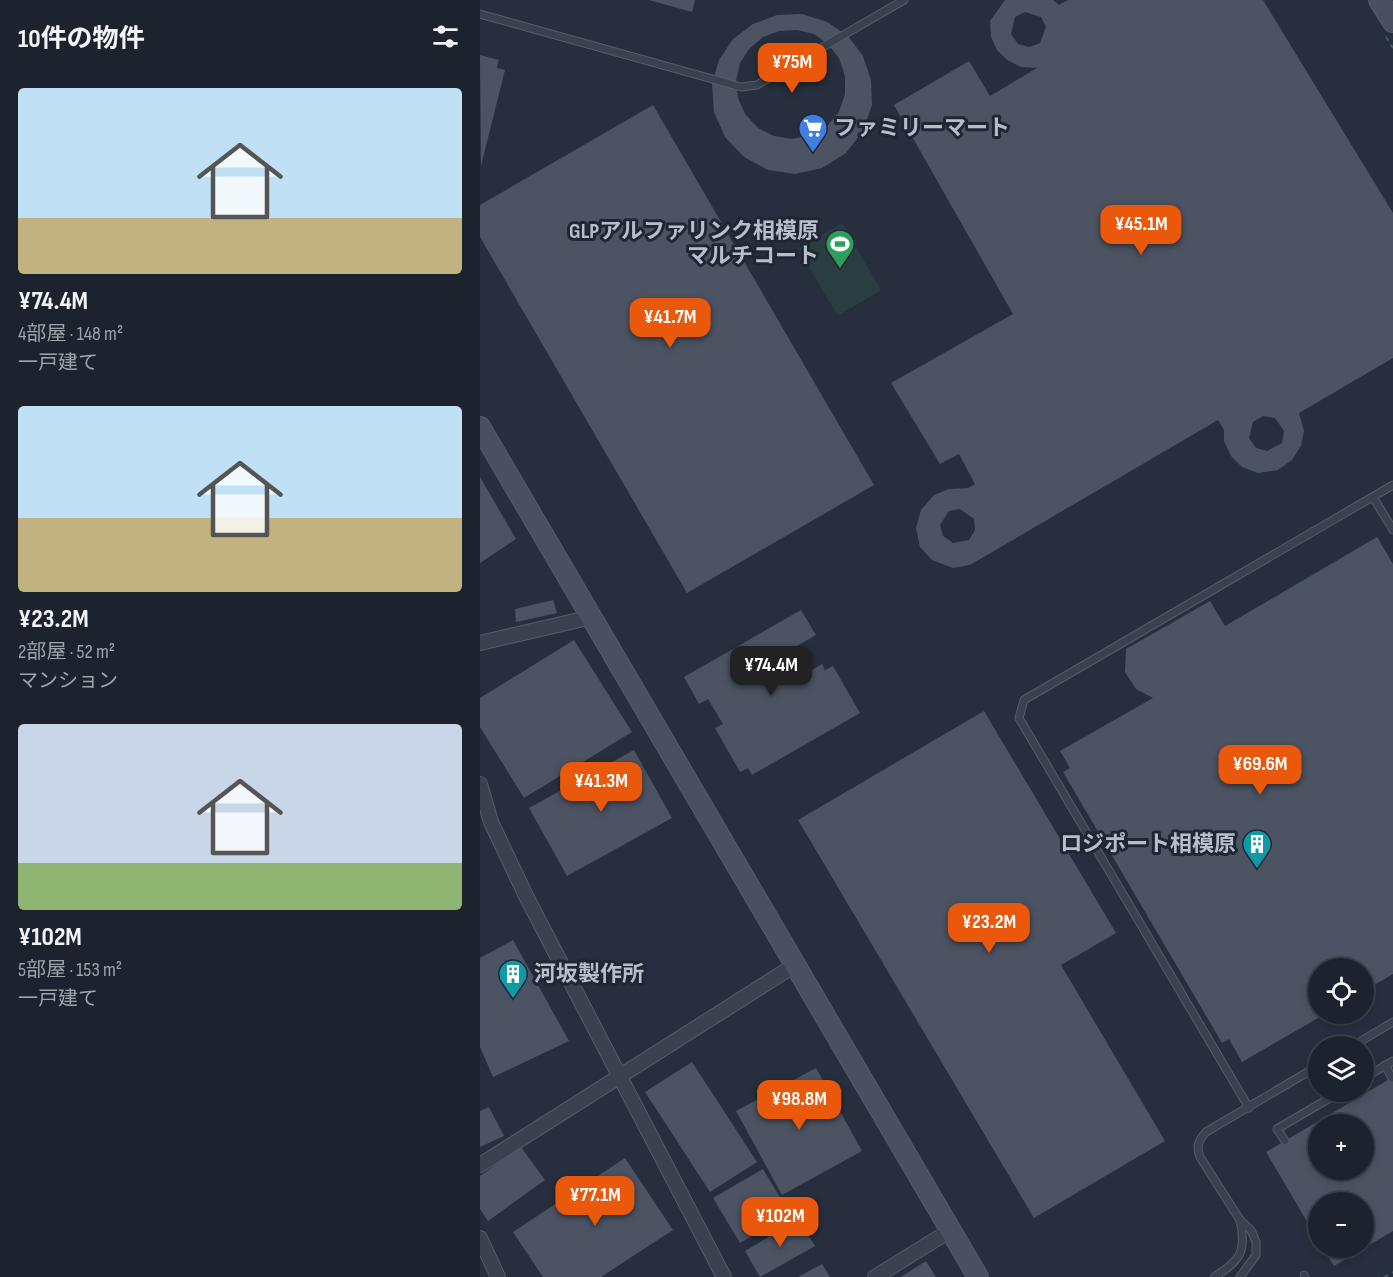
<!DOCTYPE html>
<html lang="ja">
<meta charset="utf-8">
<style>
body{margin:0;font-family:"Sofia Sans Condensed","Noto Sans JP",sans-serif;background:#252b36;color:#f1f3f6;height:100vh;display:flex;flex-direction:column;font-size:22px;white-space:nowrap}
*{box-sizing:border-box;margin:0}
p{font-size:20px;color:#a0a4aa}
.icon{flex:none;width:33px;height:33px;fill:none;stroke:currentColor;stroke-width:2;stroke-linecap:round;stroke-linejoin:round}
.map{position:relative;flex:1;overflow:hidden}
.panel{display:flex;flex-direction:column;background:#1d232e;width:480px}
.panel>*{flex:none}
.buttons{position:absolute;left:828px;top:958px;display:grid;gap:12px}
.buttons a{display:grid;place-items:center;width:66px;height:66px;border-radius:50%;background:#1d232e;box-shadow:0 3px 9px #0003,0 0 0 2px #3b404a;font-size:30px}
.price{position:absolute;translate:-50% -51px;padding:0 14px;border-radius:12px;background:#ea580c;color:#fff;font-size:20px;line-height:39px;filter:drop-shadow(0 2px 3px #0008)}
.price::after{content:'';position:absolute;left:50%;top:36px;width:18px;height:14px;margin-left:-9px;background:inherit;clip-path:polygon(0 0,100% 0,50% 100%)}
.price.current{background:#222;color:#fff}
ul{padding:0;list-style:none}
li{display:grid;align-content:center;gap:12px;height:318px;padding:0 18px}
li span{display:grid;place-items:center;height:186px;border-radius:6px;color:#555}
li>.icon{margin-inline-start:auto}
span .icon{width:108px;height:108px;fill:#fffc;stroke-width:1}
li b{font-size:26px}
h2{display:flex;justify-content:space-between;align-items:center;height:72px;padding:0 18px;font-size:26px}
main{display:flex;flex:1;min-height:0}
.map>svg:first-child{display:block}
.green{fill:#2a3d41}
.building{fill:#4c5464;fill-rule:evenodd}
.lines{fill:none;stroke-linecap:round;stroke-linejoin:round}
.lane-casing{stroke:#565d69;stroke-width:9}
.street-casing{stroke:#565d69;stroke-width:16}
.secondary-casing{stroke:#565d69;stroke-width:22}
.path{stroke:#495a5e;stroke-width:2;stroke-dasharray:4.5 4.5;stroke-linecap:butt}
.lane{stroke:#3b424f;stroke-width:7}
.street{stroke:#3b424f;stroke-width:14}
.secondary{stroke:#4a5061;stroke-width:20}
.labels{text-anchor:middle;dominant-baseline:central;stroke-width:6;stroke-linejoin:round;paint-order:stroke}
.poi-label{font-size:22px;font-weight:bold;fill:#b8bdc9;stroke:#202734;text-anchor:start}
</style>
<main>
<section class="panel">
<h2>10件の物件<svg class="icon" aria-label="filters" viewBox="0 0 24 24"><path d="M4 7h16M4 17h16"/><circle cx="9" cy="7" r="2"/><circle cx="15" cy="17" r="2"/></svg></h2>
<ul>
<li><span style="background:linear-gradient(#bfe0f5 70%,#c2b280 0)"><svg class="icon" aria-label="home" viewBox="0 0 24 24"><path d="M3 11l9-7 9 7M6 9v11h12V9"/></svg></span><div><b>¥74.4M</b><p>4部屋 · 148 m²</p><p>一戸建て</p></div></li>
<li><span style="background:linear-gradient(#bfe0f5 60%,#c2b280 0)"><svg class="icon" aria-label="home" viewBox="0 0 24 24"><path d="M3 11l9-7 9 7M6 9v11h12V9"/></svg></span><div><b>¥23.2M</b><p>2部屋 · 52 m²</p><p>マンション</p></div></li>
<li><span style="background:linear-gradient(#c9d6e8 75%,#8fb573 0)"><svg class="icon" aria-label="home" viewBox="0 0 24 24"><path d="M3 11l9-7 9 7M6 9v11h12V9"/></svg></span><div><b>¥102M</b><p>5部屋 · 153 m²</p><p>一戸建て</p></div></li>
</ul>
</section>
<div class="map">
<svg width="913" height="1277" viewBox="0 0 913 1277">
<rect width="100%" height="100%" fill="#272f3e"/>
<!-- green -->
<path class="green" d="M362,223L401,290L358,316L318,249Z"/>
<!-- building -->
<g class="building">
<path d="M169,0H215L212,12Z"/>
<path d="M525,0H573L579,5L588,0H783L913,213V358L819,413L824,431L821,446L812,460L798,470L778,473L762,467L751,456L744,441V430L738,420L490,565L473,568L452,560L440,547L436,528L441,510L454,495L469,489L488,488L495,484L479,454L460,464L411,383L533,314L414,105L489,61L510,96L557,68L541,67L527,60L517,50L511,37L510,21ZM545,12L561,17L566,27L560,43L549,47L538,44L531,34L535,17ZM783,416L795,418L804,431L802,443L787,451L776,448L769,438L773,422ZM480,509L494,519L495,530L489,540L473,543L463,536L460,525L469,511Z"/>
<path d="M322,14L347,22L368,36L383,56L391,80L392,105L383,131L366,153L342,168L315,174L288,170L264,157L245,137L234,112L232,84L239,60L253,39L273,24L297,15ZM317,30L334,34L348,44L359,58L365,76V94L359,112L347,126L331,135L312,139L294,136L278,128L265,114L258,98L256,81L260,63L269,49L283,37L299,31Z"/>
<path d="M0,55L19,60L17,68L25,70L1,166Z"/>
<path d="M173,105L394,485L207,593L0,237V205Z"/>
<path d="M0,477L36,539L0,563Z"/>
<path d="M897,537L913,564V974L884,991V969H838V1014H845L762,1062L749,1039L742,1043L583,772L590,768L580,751L673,698L656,689L645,672L646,649L730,601L745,626Z"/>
<path d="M73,600L77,613L36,622L35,609Z"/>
<path d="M321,610L336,635L303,654L317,679L342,664L345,670L353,666L380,713L272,775L268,768L260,772L235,728L243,724L228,699L219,704L204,677Z"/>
<path d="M94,640L152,732L44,798L0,727V698Z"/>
<path d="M504,711L636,933L581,965L685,1141L554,1218L318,820Z"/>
<path d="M154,750L192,818L87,876L49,808Z"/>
<path d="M33,940L89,1041L13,1077L0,1047V958Z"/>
<path d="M212,1062L277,1162L230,1192L165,1092Z"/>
<path d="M336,1068L382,1151L302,1195L256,1111Z"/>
<path d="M913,1077V1231L854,1266L843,1248H884V1203H838V1240L786,1152ZM838,1125H884V1170H838Z"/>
<path d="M9,1107L24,1136L0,1147V1111Z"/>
<path d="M41,1147L65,1180L8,1221L0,1209V1176Z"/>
<path d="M145,1158L193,1230L121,1277H63L33,1232Z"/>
<path d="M283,1169L310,1214L260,1243L233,1198Z"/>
<path d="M318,1219L335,1246L280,1277L265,1251Z"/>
<path d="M446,1261L456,1277H421Z"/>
<path d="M342,1264L350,1277H318Z"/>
</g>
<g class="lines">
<!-- lane casing -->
<g class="lane-casing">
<g id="lane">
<path d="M0,14L261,87L277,85L424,0"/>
<path d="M893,497L913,530"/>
<path d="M871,1047L913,1022"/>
<path d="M905,1065L912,1078"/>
<path d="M884,1078L913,1061"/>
<path d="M769,1108L539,718L544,700L913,485"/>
<path d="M805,1141L797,1129L860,1092"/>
<path d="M824,1275L825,1277"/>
<path d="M734,1277C760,1261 767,1252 760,1220"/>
<path d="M760,1277L776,1255V1242L771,1230L760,1220L720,1157C716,1146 718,1141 726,1132L838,1066"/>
</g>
</g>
<!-- street casing -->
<g class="street-casing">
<g id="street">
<path d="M0,643L112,617"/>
<path d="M0,784L11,822L46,896L244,1277"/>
<path d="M0,1165L315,965"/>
<path d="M0,1238L18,1277"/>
<path d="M395,1277L471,1230"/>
</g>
</g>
<!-- secondary casing -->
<g class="secondary-casing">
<g id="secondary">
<path d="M899,0L913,22"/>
<path d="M0,427L498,1277"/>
</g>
</g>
<!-- path -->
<g class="path">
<path d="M906,37L913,48"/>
<path d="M904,1277L913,1272"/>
</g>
<!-- lane -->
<use href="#lane" class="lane"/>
<!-- street -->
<use href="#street" class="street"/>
<!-- secondary -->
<use href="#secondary" class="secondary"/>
</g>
<!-- icons -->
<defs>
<g id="supermarket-pin" transform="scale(1.5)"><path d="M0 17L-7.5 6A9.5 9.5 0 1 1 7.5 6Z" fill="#3f7fe0" stroke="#202734"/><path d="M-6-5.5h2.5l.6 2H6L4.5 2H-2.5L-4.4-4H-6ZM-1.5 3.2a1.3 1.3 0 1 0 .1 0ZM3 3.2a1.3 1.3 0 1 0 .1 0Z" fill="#fff"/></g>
<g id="stadium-pin" transform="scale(1.5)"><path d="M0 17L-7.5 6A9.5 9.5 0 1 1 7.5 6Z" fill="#2e9e5b" stroke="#202734"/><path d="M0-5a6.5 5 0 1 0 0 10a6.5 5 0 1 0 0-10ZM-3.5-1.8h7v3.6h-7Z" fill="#fff"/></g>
<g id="building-pin" transform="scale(1.5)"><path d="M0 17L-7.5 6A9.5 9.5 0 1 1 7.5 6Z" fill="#0f9aa8" stroke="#202734"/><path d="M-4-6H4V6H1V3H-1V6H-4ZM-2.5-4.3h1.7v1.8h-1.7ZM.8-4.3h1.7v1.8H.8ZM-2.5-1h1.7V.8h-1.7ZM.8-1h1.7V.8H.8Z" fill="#fff"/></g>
</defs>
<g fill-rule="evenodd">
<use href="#supermarket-pin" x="333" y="128"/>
<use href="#stadium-pin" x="360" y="244"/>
<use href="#building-pin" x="777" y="844"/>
<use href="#building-pin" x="33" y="974"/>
</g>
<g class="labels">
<!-- poi labels -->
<g class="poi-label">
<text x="354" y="128">ファミリーマート</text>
<text x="339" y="231" text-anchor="end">GLPアルファリンク相模原<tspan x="339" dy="25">マルチコート</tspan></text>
<text x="756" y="844" text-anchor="end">ロジポート相模原</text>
<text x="54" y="974">河坂製作所</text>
</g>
</g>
</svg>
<div class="buttons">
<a><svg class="icon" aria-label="locate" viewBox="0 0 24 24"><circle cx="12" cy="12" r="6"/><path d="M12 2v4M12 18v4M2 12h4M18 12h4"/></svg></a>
<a><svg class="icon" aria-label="layers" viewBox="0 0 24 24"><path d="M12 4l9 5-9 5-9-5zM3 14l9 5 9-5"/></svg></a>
<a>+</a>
<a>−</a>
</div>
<b class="price" style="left:312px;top:94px">¥75M</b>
<b class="price" style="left:661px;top:256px">¥45.1M</b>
<b class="price" style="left:190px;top:349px">¥41.7M</b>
<b class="price current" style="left:291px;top:697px">¥74.4M</b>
<b class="price" style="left:780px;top:796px">¥69.6M</b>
<b class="price" style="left:121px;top:813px">¥41.3M</b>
<b class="price" style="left:509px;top:954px">¥23.2M</b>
<b class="price" style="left:319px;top:1131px">¥98.8M</b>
<b class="price" style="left:115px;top:1227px">¥77.1M</b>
<b class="price" style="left:300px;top:1248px">¥102M</b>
</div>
</main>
